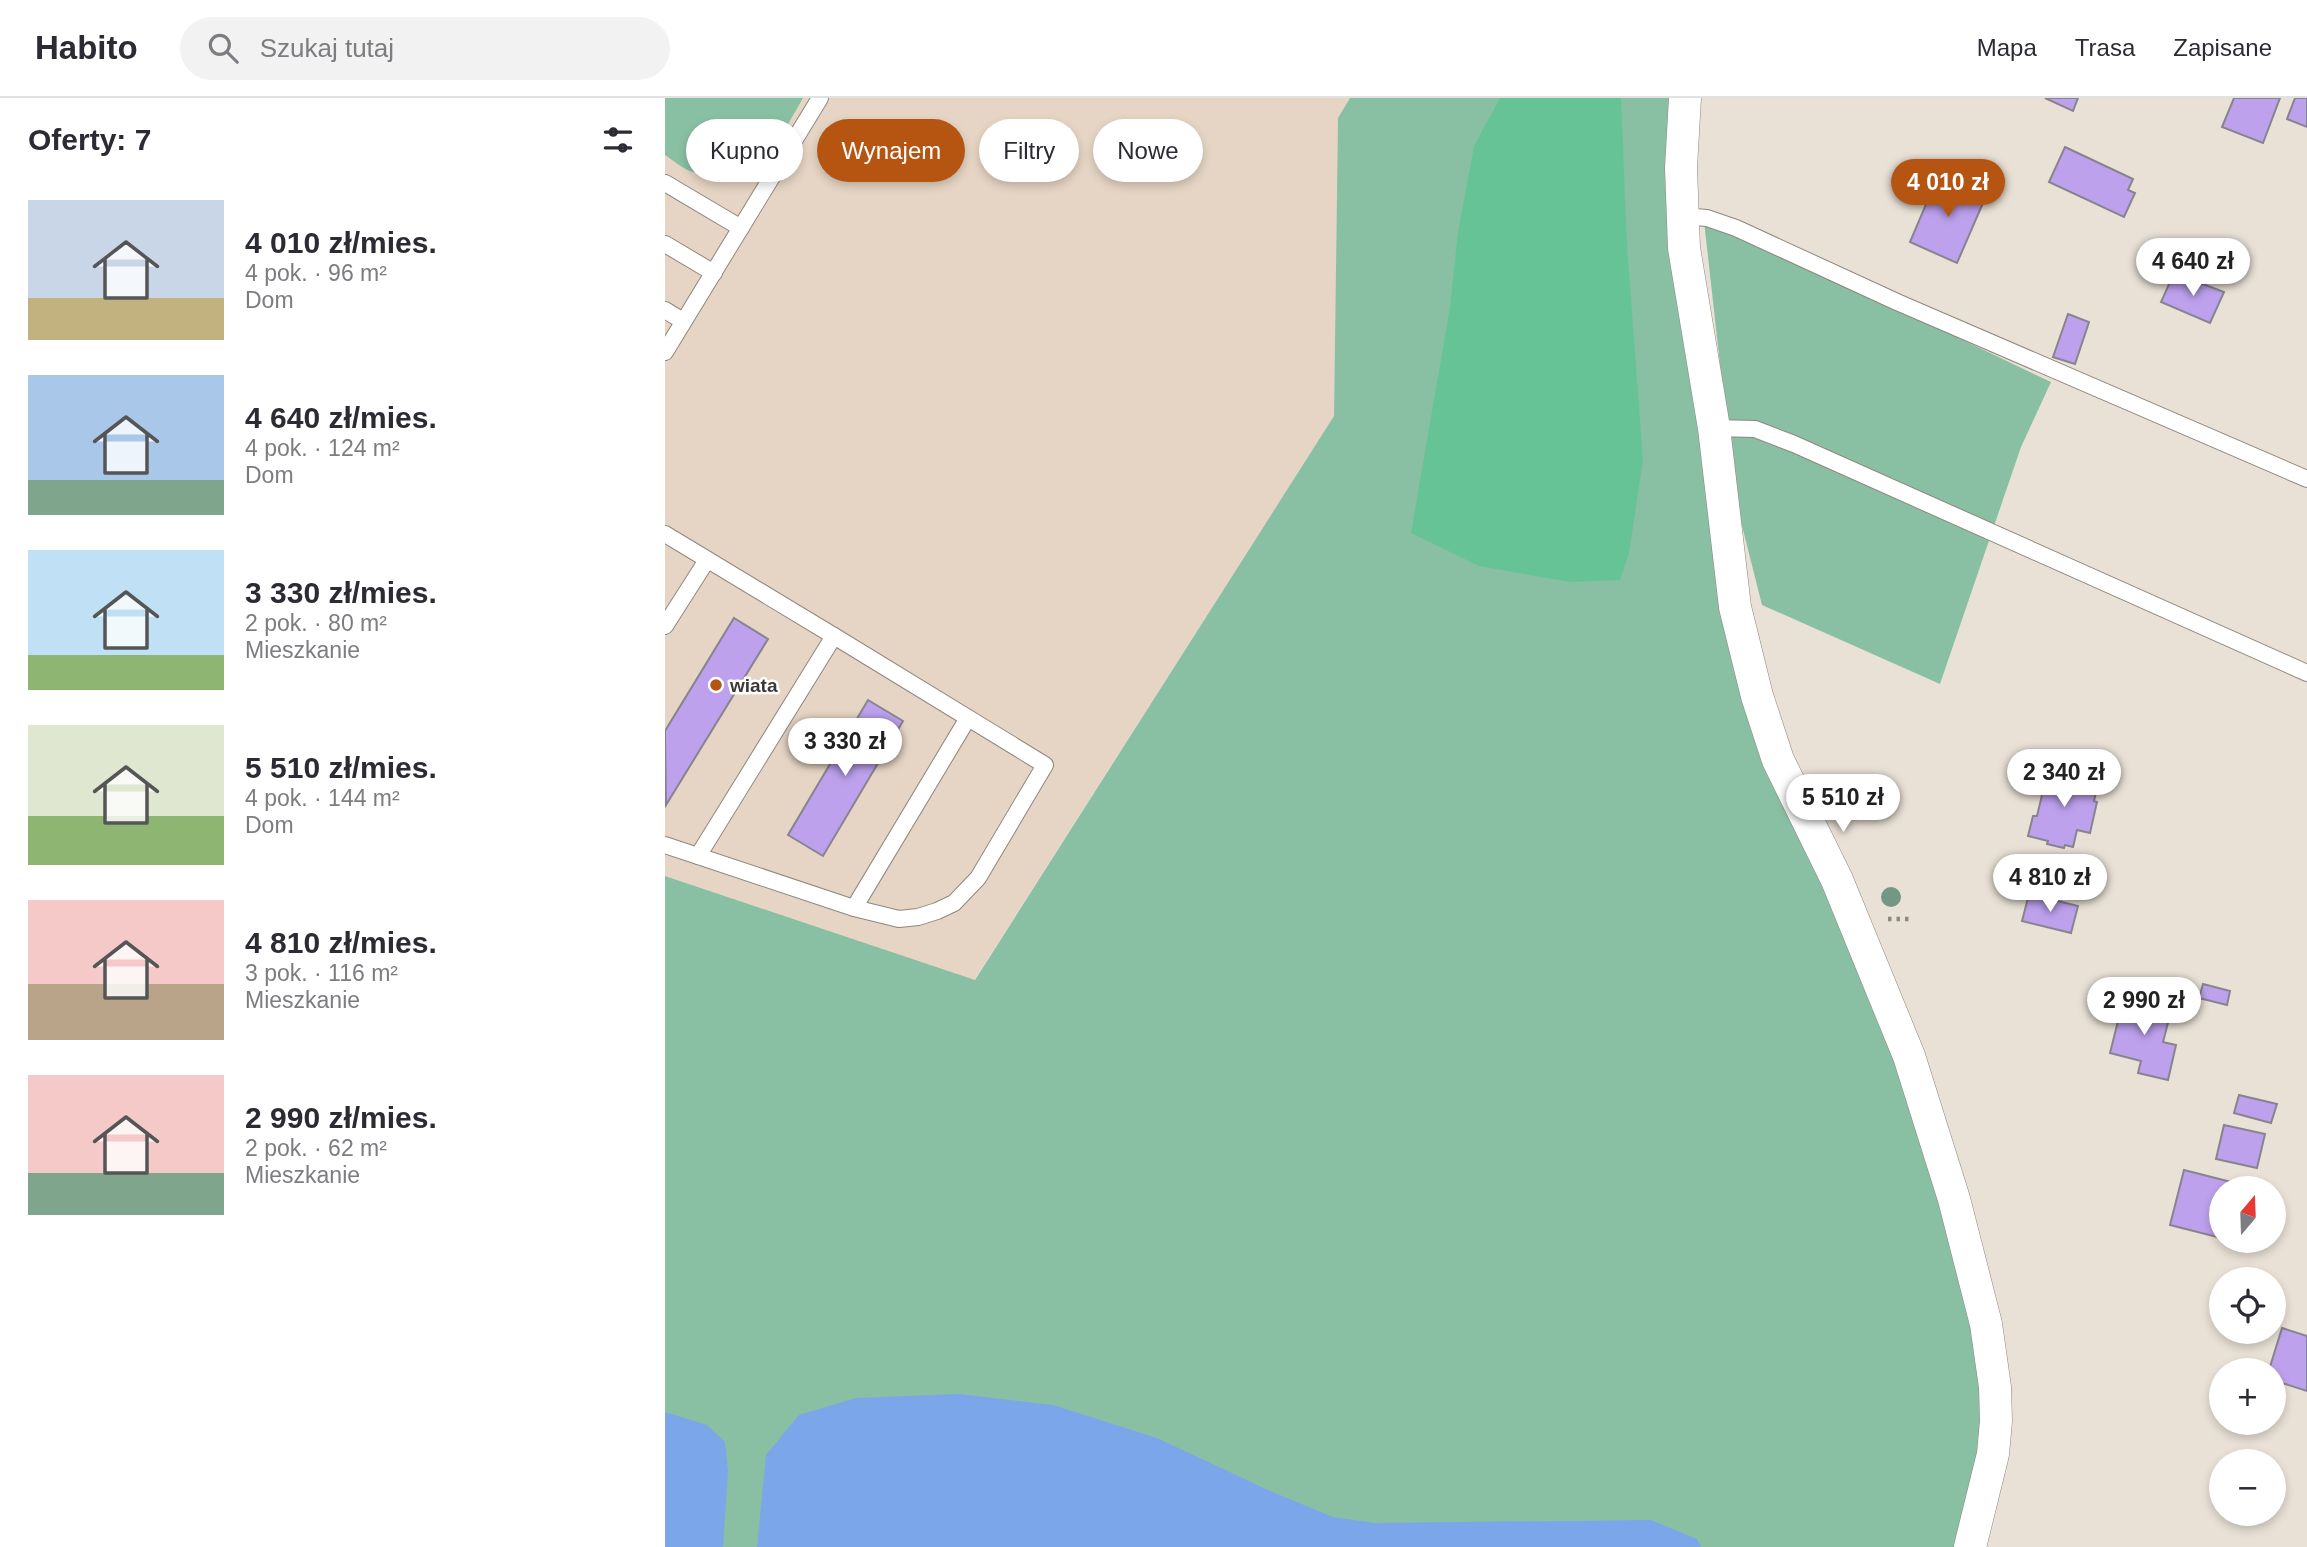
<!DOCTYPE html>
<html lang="pl">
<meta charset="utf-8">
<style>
body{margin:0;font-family:Arial,sans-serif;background:#f2f2f3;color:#2b2b33;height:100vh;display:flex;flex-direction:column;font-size:26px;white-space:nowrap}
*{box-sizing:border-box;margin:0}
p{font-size:23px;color:#7c7c81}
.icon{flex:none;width:38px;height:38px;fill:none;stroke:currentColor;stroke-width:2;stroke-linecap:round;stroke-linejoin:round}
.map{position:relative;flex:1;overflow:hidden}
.sheet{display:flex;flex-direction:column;background:#fff;width:665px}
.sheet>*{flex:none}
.top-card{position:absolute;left:21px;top:21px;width:665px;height:63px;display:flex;gap:14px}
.needle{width:46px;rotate:19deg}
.buttons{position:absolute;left:1544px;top:1078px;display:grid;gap:14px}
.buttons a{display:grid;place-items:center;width:77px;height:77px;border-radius:50%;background:#fff;box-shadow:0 4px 10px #0003;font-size:35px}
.price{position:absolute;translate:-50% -60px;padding:0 16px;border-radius:24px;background:#fff;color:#222;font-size:23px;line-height:46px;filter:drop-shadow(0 2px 4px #0008)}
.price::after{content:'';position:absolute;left:50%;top:42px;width:21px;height:16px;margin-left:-10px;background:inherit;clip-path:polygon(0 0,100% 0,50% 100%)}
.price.selected{background:#b65512;color:#fff}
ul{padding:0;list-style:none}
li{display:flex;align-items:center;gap:21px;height:175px;padding:0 28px}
li span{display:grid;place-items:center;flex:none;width:196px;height:140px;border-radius:0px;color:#555}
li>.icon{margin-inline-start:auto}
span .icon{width:84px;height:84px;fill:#fffc;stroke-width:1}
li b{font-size:30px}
h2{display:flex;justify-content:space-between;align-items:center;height:84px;padding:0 28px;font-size:30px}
.chip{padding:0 24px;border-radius:32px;background:#fff;box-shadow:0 4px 10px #0003;font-size:24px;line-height:63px}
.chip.selected{background:#b65512;color:#fff}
header{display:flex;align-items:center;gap:42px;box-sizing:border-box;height:98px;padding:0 35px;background:#fff;border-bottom:2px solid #e1e1e2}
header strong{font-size:33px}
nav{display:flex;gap:38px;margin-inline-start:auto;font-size:24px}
.search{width:490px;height:63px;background:#f2f2f3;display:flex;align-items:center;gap:18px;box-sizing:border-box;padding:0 24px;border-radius:38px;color:#7c7c81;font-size:26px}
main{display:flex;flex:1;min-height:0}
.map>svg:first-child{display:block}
.commercial{fill:#e6d5c4}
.green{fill:#89c0a3}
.forest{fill:#66c396}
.water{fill:#7ba6ea}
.building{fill:#bda1ed;stroke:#88848f;stroke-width:2}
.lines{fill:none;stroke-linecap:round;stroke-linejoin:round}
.service-casing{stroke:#8e877d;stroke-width:18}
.minor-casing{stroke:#8e877d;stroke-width:33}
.path{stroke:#8d8880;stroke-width:4.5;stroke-dasharray:3.5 5;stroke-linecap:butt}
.service{stroke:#fff;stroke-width:16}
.minor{stroke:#fff;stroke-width:32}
.tree{fill:#739782}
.poi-dot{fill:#b65512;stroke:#fff;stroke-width:2.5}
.labels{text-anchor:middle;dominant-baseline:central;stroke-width:5;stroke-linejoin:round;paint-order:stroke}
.poi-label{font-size:19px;font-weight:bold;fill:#3c3935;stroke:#fff;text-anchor:start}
</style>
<header>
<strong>Habito</strong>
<div class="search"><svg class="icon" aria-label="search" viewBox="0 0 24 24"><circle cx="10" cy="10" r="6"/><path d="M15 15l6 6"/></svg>Szukaj tutaj</div>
<nav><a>Mapa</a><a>Trasa</a><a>Zapisane</a></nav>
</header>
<main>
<section class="sheet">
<h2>Oferty: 7<svg class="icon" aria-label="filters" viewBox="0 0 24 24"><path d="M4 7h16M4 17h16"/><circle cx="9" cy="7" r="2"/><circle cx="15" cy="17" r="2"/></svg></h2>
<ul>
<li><span style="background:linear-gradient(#c9d6e8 70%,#c2b280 0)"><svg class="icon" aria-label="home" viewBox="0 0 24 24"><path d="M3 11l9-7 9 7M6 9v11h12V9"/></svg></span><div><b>4 010 zł/mies.</b><p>4 pok. · 96 m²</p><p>Dom</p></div></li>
<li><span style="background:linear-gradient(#a9c7e8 75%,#7fa58c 0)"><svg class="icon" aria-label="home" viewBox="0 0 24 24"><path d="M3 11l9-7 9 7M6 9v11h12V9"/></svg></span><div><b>4 640 zł/mies.</b><p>4 pok. · 124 m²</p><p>Dom</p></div></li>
<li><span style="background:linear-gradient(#bfe0f5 75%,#8fb573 0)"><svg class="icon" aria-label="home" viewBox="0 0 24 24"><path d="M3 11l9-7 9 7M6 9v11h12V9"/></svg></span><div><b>3 330 zł/mies.</b><p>2 pok. · 80 m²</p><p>Mieszkanie</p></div></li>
<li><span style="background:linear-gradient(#dfe7d0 65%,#8fb573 0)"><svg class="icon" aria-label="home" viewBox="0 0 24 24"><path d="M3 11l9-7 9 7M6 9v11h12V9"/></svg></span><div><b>5 510 zł/mies.</b><p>4 pok. · 144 m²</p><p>Dom</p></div></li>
<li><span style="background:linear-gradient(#f6c9c9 60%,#b9a48a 0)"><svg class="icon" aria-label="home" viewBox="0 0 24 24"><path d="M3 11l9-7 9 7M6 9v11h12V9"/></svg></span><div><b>4 810 zł/mies.</b><p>3 pok. · 116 m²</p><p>Mieszkanie</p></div></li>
<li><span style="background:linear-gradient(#f6c9c9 70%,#7fa58c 0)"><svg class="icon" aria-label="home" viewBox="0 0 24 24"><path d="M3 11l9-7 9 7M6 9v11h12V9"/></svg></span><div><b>2 990 zł/mies.</b><p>2 pok. · 62 m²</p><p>Mieszkanie</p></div></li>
</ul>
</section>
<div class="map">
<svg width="1642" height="1449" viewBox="0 0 1642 1449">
<rect width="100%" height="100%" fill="#e9e1d6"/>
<!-- commercial -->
<path class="commercial" d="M0,0H685L673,20L669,318L309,882L0,778Z"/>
<!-- green -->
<g class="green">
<path d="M0,0H138C118,34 100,76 55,77C46,77 37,77 28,74C18,71 9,63 0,57Z"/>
<path d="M685,0H1020L1070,509L1172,782L1326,1255L1305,1449H0V778L310,882L669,318L673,20Z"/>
<path d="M1039,123L1231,210L1386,284L1356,349L1275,586L1097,507L1070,400Z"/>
</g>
<!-- forest -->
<path class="forest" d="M835,0H956L962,147L978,362L964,455L955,482L905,484L814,468L746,435L785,209L793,134L809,48Z"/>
<!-- water -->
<g class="water">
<path d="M294,1296L388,1307L492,1340L605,1393L668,1419L709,1425L986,1422L1032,1441L1036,1449H92L101,1357L134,1317L191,1300Z"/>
<path d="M0,1314L42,1327L60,1344L63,1373L58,1449H0Z"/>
</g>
<!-- building -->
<g class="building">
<path d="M1380,0H1413L1408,13Z"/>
<path d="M1569,0H1615L1598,45L1557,29Z"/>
<path d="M1630,0H1642V29L1622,21Z"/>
<path d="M1400,49L1468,81L1463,92L1470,95L1459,119L1384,84Z"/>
<path d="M1273,78L1321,98L1292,165L1245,144Z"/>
<path d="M1509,175L1559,194L1545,225L1496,204Z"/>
<path d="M1403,216L1424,224L1410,266L1388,259Z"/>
<path d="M69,520L103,541L1,707L0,633Z"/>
<path d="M203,602L238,623L158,758L123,737Z"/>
<path d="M1380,673L1417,679L1416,682L1433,686L1429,703L1432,704L1425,735L1412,732L1408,749L1400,747L1399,750L1382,746L1383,743L1363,738L1368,718H1372L1378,693H1375Z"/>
<path d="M1364,796L1413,808L1406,835L1357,823Z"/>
<path d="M1538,886L1565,893L1562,907L1534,900Z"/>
<path d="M1460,895L1497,905L1494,919L1504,921L1498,944L1511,947L1503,982L1473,975L1476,963L1445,955Z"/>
<path d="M1574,997L1612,1006L1606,1025L1569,1015Z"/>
<path d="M1559,1027L1600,1036L1592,1070L1551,1061Z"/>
<path d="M1519,1072L1578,1087L1577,1090H1556V1140L1505,1127Z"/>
<path d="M1617,1230L1642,1238V1293L1608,1282V1272H1604Z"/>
</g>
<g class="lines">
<!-- service casing -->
<g class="service-casing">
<g id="service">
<path d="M0,85L76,130"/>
<path d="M1018,118L1042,120L1071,130L1232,204L1642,381"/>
<path d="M0,146L49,175"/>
<path d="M0,212L18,223"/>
<path d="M0,254L155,0"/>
<path d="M1049,330L1090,331L1129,346L1642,575"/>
<path d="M0,436L169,538L33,758L0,747"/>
<path d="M0,528L42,462"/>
<path d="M33,758L189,810L234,821L253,819L272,813L289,805L313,780L380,667L169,538"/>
<path d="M189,810L303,620"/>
</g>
</g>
<!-- minor casing -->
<g class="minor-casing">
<path id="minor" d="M1020,0L1016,70L1019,150L1049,330L1070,509L1092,598L1113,662L1172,782L1244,958L1289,1101L1321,1226L1330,1289L1331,1323L1328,1356L1305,1449"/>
</g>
<!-- path -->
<path class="path" d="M1223,821H1246"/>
<!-- service -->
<use href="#service" class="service"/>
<!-- minor -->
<use href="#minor" class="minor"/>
</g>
<!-- trees -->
<circle class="tree" cx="1226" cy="799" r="10"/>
<!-- markers -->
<circle class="poi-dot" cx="51" cy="587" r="7"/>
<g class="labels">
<!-- poi labels -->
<g class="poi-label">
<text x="65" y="587">wiata</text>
</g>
</g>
</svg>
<div class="buttons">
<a><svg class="needle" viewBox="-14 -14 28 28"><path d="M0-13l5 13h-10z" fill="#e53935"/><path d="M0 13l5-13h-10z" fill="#7c7c81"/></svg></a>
<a><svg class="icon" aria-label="locate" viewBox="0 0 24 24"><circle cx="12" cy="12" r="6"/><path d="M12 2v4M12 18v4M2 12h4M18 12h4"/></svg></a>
<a>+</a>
<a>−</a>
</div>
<b class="price selected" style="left:1283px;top:121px">4 010 zł</b>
<b class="price" style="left:1528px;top:200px">4 640 zł</b>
<b class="price" style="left:180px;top:680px">3 330 zł</b>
<b class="price" style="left:1399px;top:711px">2 340 zł</b>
<b class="price" style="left:1178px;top:736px">5 510 zł</b>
<b class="price" style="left:1385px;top:816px">4 810 zł</b>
<b class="price" style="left:1479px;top:939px">2 990 zł</b>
<div class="top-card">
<a class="chip">Kupno</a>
<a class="chip selected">Wynajem</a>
<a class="chip">Filtry</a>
<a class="chip">Nowe</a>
</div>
</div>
</main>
